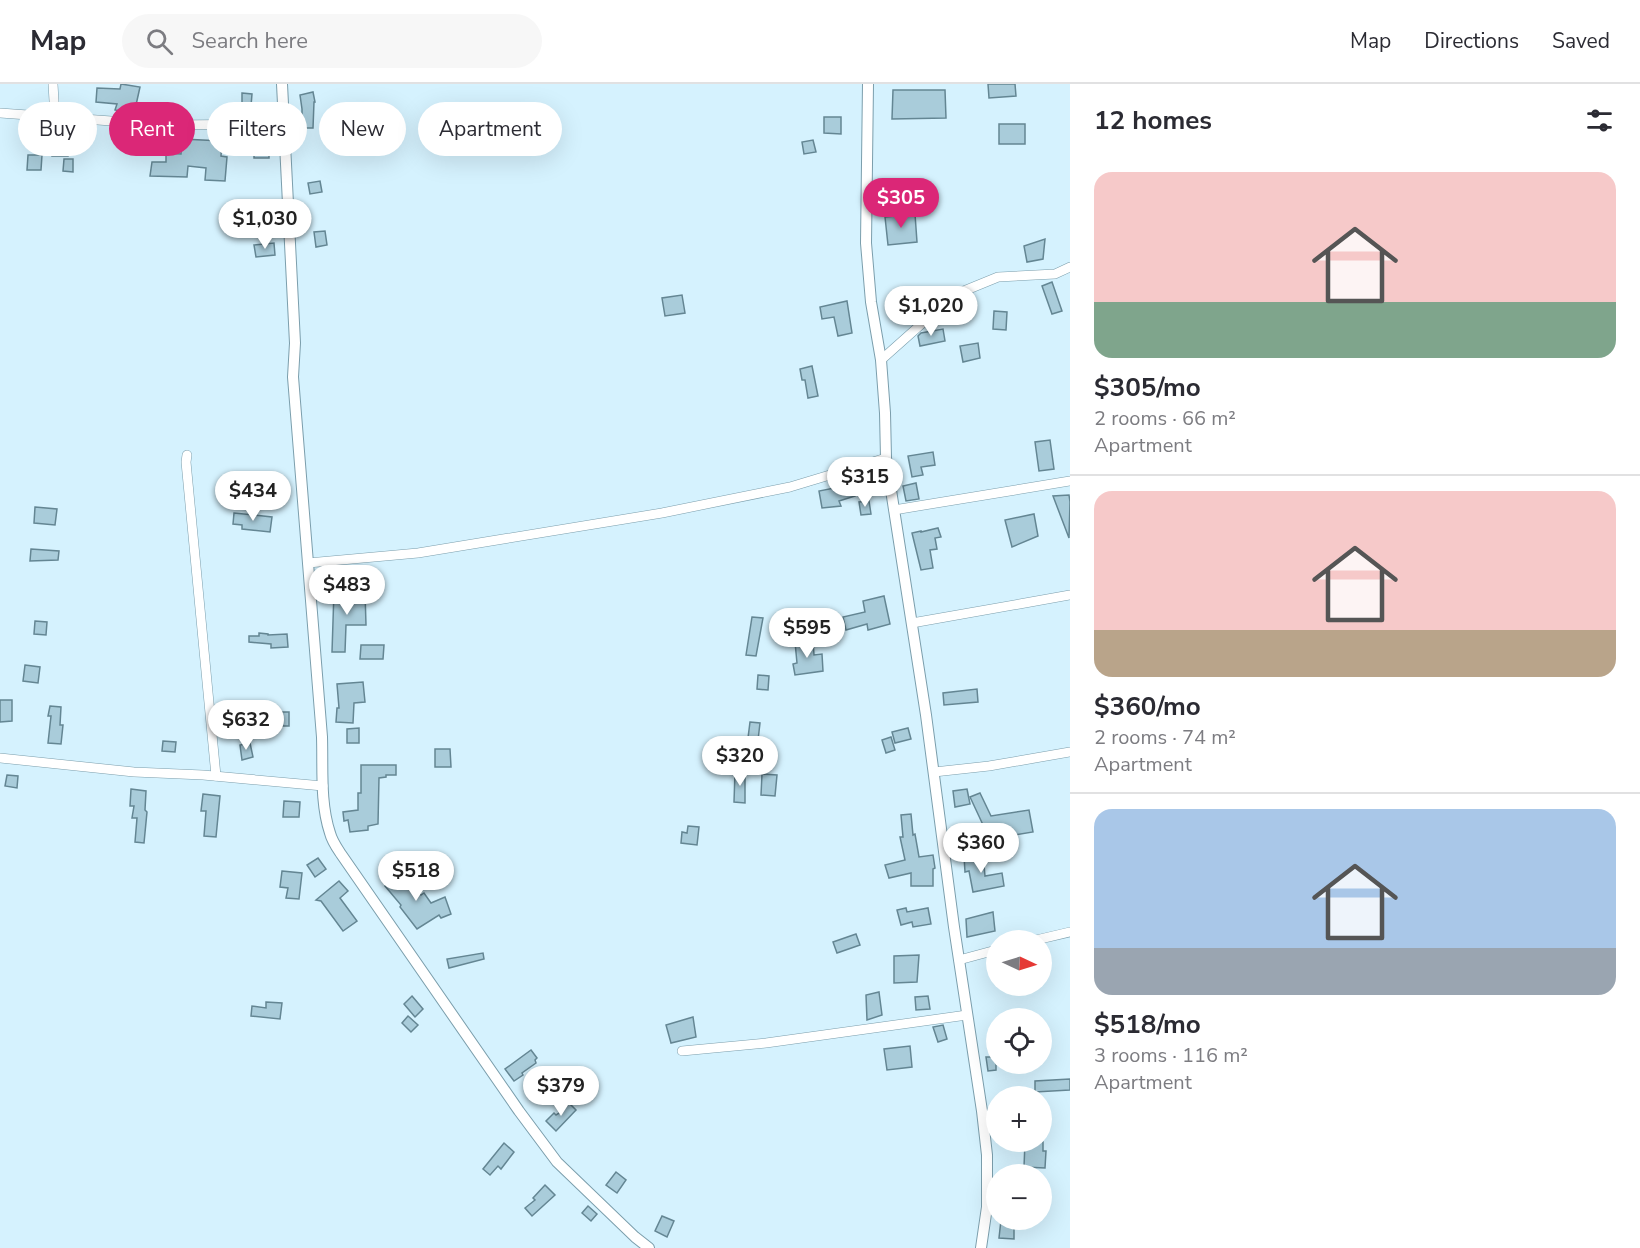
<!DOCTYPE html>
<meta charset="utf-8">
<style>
body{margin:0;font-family:"Nunito Sans",sans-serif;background:#f7f7f7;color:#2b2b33;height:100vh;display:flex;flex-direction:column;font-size:22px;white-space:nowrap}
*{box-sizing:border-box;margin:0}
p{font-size:20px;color:#7c7c81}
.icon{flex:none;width:33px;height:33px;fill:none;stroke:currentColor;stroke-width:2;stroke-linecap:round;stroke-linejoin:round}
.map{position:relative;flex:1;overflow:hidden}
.details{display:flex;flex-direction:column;background:#fff;width:570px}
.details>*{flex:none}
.banner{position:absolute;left:18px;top:18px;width:570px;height:54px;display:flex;gap:12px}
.needle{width:39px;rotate:94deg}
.buttons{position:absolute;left:986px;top:846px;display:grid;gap:12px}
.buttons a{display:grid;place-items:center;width:66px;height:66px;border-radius:50%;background:#fff;box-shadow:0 6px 24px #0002;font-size:30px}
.price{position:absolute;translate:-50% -51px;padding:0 14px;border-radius:21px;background:#fff;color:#222;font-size:20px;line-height:39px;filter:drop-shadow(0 2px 3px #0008)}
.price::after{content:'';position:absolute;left:50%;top:36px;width:18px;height:14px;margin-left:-9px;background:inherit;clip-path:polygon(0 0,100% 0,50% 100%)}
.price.on{background:#db2777;color:#fff}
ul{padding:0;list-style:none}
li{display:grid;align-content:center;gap:12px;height:318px;padding:0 24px}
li+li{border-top:2px solid #e1e1e2}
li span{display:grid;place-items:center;height:186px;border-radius:18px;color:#555}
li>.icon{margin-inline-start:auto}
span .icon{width:108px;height:108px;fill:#fffc;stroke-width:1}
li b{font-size:26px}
h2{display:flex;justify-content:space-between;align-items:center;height:72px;padding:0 24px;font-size:26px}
.chip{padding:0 21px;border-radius:27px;background:#fff;box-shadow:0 6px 24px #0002;font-size:21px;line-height:54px}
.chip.on{background:#db2777;color:#fff}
header{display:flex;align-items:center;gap:36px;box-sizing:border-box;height:84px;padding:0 30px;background:#fff;border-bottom:2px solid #e1e1e2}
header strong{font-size:28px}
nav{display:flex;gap:33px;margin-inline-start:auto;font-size:21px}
.search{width:420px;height:54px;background:#f7f7f7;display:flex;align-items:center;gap:15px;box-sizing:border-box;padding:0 21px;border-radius:33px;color:#7c7c81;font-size:22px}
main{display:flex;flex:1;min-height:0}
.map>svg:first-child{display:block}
.building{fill:#a9ccda;stroke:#648693;stroke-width:1.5}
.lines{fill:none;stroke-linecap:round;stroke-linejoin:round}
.minor-casing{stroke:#7b9eac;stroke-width:10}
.tertiary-casing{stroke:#7b9eac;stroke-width:12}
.minor{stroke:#fff;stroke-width:9}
.tertiary{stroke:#fff;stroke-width:10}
</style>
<header>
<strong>Map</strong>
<div class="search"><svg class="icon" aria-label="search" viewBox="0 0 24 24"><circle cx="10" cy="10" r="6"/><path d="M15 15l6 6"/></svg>Search here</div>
<nav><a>Map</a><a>Directions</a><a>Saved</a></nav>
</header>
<main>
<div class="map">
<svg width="1070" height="1164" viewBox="0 0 1070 1164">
<rect width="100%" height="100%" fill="#d5f2fe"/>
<!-- building -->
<g class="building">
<path d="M121,0L140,3L134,30L115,26L117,20L96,18L97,4L120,5Z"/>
<path d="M988,0H1015L1016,12L989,14Z"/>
<path d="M893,6H945L946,34L892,35Z"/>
<path d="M313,8L315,18H314L313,44H302V25L300,11Z"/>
<path d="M242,9L252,10L251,22H242Z"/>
<path d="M154,19H167V29L153,28Z"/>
<path d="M824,33H841V50L824,49Z"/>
<rect x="999" y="40" width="26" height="20"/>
<path d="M182,55L222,57L221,72L227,73L225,97L205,96L206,84L188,82L187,93L150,92L152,78H166V69L181,70Z"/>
<rect x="254" y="55" width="15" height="19"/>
<path d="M813,56L816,68L804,70L802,58Z"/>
<path d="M52,59L68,60V72H52Z"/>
<path d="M28,71H42L41,86H27Z"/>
<path d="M64,75H73V88L63,87Z"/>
<path d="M320,97L322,108L310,110L308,99Z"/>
<path d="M915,130L917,158L888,161L885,133Z"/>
<path d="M325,147L327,161L316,163L314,148Z"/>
<path d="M1045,155L1043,175L1027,178L1024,162Z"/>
<path d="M274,159L275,171L256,173L254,161Z"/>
<path d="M1052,198L1062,227L1052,230L1042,202Z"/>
<path d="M682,211L685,229L665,232L662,214Z"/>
<path d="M907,211L910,222L892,225L890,214Z"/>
<path d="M847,217L852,249L838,252L834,233L822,235L820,223Z"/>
<path d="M994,227L1007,228L1006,246L993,245Z"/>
<path d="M943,245L945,257L920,262L918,252L921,249Z"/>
<path d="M978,259L980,274L963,278L960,262Z"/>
<path d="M812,282L818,312L808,314L805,296H802L800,285Z"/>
<path d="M1050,356L1054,385L1039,387L1035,358Z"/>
<path d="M933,368L935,381L921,383L923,391L912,393L908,372Z"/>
<path d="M916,399L919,415L906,417L903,402Z"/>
<path d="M852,401L855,412L839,417L841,422L822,424L819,407L834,404L835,406Z"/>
<path d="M1069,411L1070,418L1069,454L1053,412Z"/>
<path d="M869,417L871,430L861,431L859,418Z"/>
<path d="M35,423L57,425L55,441L34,439Z"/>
<path d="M234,429L272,433L270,448L242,445V441L233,440Z"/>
<path d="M1034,430L1038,452L1012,463L1005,436Z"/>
<path d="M938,444L941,453L935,454L937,465L930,466L933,484L921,486L912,449L921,447V448Z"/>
<path d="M31,465L59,467L58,476L30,477Z"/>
<path d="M349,506V509L365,508L366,541H346L345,568H332L334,507Z"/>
<path d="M884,512L890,540L868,546L867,540L846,546L843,533L865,528L863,517Z"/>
<path d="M752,533L763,534L756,572L746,571Z"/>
<path d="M35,537L47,538L46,551L34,550Z"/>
<path d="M259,549L268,550V551L287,550L288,563L271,564V560L249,558V552H259Z"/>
<path d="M813,556L814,571L822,570L823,587L795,591L793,580L797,579L795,558Z"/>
<path d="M361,561H384L383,575H360Z"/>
<path d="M25,581L40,583L38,599L23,597Z"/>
<path d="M758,591L769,592L768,606L757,605Z"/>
<path d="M363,598L365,618L354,619L353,639L336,638L337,624H339L337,600Z"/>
<path d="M977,605L978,618L944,621L943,609Z"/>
<path d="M0,616H12V637L0,638Z"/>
<path d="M50,622L61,623L60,641H63L61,660L48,659L51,632H48Z"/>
<rect x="278" y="628" width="11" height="14"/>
<path d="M750,638L760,639L758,656L748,654Z"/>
<path d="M359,644V659H347V645Z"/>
<path d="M908,644L911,655L895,659L892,648Z"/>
<path d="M891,653L895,666L886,669L882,656Z"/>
<path d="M163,657L176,658L175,668L162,667Z"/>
<path d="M250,659L253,673L242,676L240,661Z"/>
<path d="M435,665H450L451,683H435Z"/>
<path d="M361,681H396V691H386V693L379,694L378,740L368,742V746L350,748L348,736L344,737L343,728L358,726V709H361Z"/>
<path d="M735,688H745V719L734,718Z"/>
<path d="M762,690L777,691L775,712L761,711Z"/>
<path d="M7,691L18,692L17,704L5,702Z"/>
<path d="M131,705L146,707L145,726L147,728L144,759L135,758L137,734H132L134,722H130Z"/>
<path d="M967,705L970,720L955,723L953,707Z"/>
<path d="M980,709L991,732L1029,726L1033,748L984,756V758L974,759L973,744L984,743L970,713Z"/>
<path d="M203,710L220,712L216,753L204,752L206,727H201Z"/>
<path d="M284,717L300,718L299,733H283Z"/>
<path d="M911,730L913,751L915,750L919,773L933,771L935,784L933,785V802H911V789L889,794L885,781L905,776L900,753H903L901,731Z"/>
<path d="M688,742L699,743L697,761L681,759L682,748L687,749Z"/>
<path d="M983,770L985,792L1002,789L1004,802L973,808L969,787L965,788L964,772Z"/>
<path d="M318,774L326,785L315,793L307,781Z"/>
<path d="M282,787L302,789L299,815L286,814L288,804L280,803Z"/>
<path d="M401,788L421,811L424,809L431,819L445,813L451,830L441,834L439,831L417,845L400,823L401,821L385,802Z"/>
<path d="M339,797L348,807L340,814L357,837L343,847L321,817L316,816Z"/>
<path d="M906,824L907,828L928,824L931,840L913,843L912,838L901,841L897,826Z"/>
<path d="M993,828L995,847L967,853L966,835Z"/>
<path d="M856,850L860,861L837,869L833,858Z"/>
<path d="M483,869L484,875L449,884L447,875Z"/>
<path d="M919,871L917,898L894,899V872Z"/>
<path d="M879,908L882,931L867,936L866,911Z"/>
<path d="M412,912L423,925L415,933L404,920Z"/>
<path d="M928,912L930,925L916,926L915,913Z"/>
<path d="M266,918L282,919L280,935L251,932L252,922L266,924Z"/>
<path d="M408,932L418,941L411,948L402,939Z"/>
<path d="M693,933L696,953L671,959L666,941Z"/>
<path d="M943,941L947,955L938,958L933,943Z"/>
<path d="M910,962L912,983L887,986L884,965Z"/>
<path d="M531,966L537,974L535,976L536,979L522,989L523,991L514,997L505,985Z"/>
<path d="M986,973H996V986L988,987Z"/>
<path d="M1070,995V1006L1035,1008V997Z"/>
<path d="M569,1019L576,1026L556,1047L546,1037L554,1029L556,1031L561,1028Z"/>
<path d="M1025,1058H1043V1067H1046L1045,1084L1024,1083Z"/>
<path d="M504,1059L514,1068L501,1085L498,1082L490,1091L483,1085Z"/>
<path d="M616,1088L626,1096L617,1109L606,1101Z"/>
<path d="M545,1101L555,1111L532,1132L525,1124L535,1116L533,1114Z"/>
<path d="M588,1122L597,1130L591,1137L582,1129Z"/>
<path d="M662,1132L674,1137L667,1153L655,1147Z"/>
<path d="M1001,1136H1014V1155L999,1154Z"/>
</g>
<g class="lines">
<!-- minor casing -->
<g class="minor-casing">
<g id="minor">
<path d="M53,0L55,34"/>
<path d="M0,29L167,41L283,40"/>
<path d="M881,276L954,211L998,193L1055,190L1070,183"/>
<path d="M187,371L186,378L216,692"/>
<path d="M894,426L1070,397"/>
<path d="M308,479L418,469L662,429L790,403L886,374"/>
<path d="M912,539L1070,511"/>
<path d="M0,674L134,688L203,691L323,702"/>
<path d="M934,688L989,682L1070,668"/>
<path d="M1036,856L1070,848"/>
<path d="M959,876L996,866"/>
<path d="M682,967L766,959L967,931"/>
</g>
</g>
<!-- tertiary casing -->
<g class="tertiary-casing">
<g id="tertiary">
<path d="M282,0L295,259L293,293L322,653C323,685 320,719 330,749C332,757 337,764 341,770L519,1027L557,1078L635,1153L649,1164"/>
<path d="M868,0L866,159L871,218L881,276L885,329L886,374L926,631L954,843L982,1027L987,1071V1123L981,1164"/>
</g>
</g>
<!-- minor -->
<use href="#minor" class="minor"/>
<!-- tertiary -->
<use href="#tertiary" class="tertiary"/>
</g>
</svg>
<div class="buttons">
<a><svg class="needle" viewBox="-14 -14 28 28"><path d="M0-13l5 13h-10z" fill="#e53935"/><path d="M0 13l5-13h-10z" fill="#7c7c81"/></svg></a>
<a><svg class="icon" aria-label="locate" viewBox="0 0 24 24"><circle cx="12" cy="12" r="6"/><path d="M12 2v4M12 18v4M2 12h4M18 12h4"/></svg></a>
<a>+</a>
<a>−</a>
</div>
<b class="price on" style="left:901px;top:145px">$305</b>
<b class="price" style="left:265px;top:166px">$1,030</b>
<b class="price" style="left:931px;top:253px">$1,020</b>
<b class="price" style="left:865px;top:424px">$315</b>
<b class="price" style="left:253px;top:438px">$434</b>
<b class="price" style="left:347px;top:532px">$483</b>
<b class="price" style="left:807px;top:575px">$595</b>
<b class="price" style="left:246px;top:667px">$632</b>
<b class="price" style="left:740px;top:703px">$320</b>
<b class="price" style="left:981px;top:790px">$360</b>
<b class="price" style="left:416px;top:818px">$518</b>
<b class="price" style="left:561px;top:1033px">$379</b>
<div class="banner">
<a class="chip">Buy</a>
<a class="chip on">Rent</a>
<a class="chip">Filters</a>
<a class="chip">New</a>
<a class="chip">Apartment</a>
</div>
</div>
<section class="details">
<h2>12 homes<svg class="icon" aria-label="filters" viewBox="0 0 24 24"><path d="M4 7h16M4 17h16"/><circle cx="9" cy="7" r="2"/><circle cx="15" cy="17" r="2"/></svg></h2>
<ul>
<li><span style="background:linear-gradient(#f6c9c9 70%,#7fa58c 0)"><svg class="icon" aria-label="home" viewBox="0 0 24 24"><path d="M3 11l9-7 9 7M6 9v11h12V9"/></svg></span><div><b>$305/mo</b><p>2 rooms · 66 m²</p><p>Apartment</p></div></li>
<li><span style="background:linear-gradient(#f6c9c9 75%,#b9a48a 0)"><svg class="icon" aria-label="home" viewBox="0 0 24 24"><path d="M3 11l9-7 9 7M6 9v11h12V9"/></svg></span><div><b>$360/mo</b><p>2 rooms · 74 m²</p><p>Apartment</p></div></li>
<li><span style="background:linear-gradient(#a9c7e8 75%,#9aa5b1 0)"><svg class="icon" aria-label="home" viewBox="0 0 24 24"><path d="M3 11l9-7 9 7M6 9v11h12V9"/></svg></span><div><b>$518/mo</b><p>3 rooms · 116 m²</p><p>Apartment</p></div></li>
</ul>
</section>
</main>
